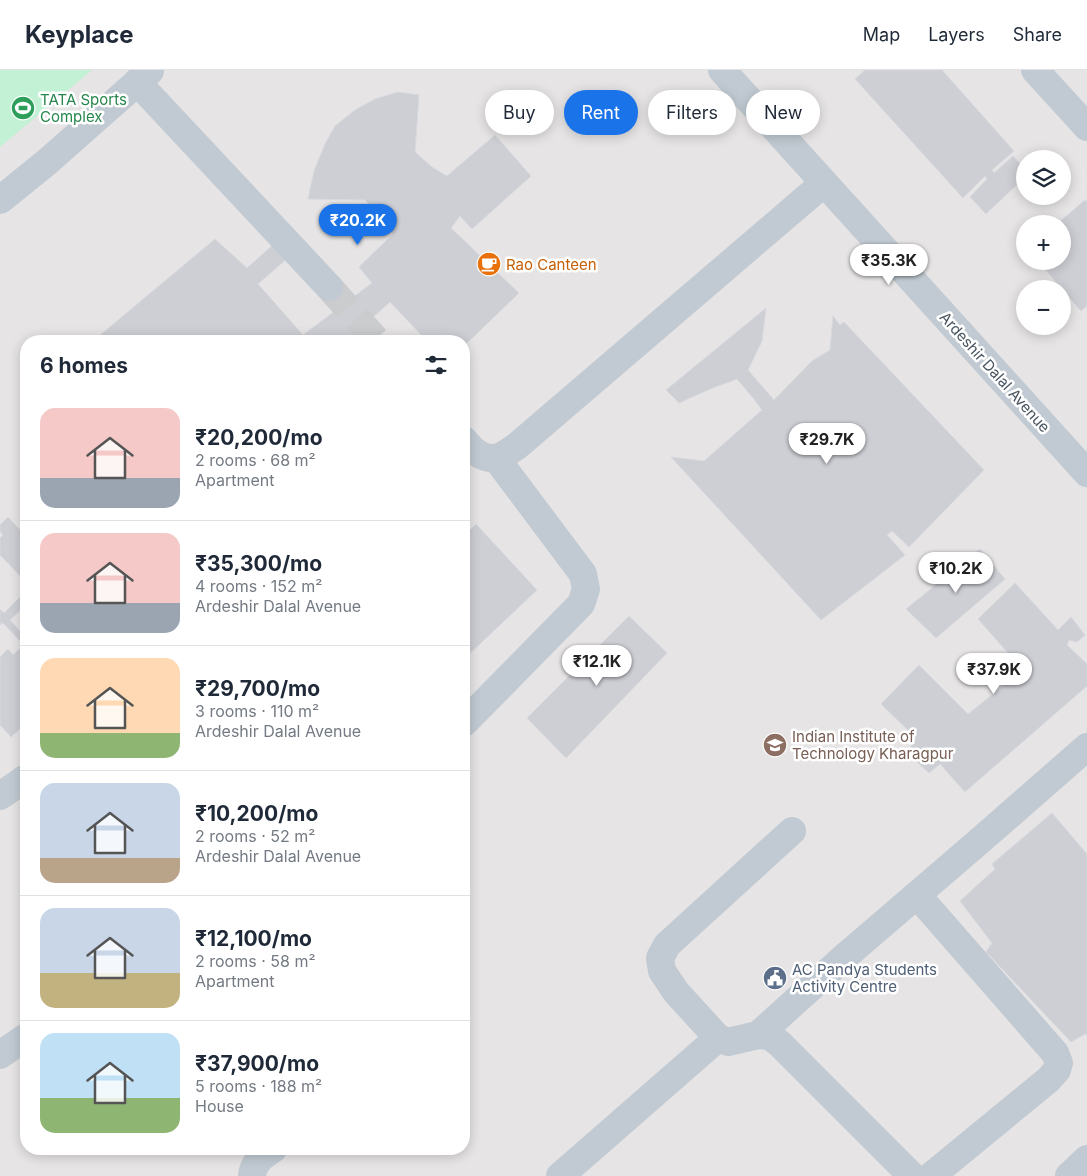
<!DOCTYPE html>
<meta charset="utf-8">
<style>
body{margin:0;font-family:Inter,sans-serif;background:#f6f6f7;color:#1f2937;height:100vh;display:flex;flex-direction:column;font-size:19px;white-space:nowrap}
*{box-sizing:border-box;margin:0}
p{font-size:16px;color:#747a83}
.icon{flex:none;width:28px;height:28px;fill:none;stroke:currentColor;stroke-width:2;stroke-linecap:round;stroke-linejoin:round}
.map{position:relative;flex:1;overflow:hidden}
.drawer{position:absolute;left:20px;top:265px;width:450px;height:820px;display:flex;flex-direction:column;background:#fff;border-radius:20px;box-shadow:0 2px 12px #0003}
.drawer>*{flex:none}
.guide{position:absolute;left:485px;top:20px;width:475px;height:45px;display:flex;gap:10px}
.controls{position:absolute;left:1016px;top:80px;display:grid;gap:10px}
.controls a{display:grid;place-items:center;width:55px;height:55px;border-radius:50%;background:#fff;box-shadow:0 2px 12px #0003;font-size:25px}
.price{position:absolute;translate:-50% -42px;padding:0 11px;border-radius:18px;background:#fff;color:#222;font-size:16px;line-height:32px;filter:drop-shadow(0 1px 2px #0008)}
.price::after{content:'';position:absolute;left:50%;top:30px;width:15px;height:11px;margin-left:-8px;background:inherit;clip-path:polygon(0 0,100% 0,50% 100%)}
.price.current{background:#1a73e8;color:#fff}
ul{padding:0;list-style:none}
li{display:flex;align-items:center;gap:15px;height:125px;padding:0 20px}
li+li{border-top:1px solid #e0e1e3}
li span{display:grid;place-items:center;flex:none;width:140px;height:100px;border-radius:15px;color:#555}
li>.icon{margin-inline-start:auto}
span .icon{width:60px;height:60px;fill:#fffc;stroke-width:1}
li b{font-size:21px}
h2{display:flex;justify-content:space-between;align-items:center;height:60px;padding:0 20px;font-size:21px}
.chip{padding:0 18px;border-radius:22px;background:#fff;box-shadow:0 2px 12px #0003;font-size:18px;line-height:45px}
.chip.current{background:#1a73e8;color:#fff}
header{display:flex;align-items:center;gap:30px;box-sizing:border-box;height:70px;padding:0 25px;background:#fff;border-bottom:1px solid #e0e1e3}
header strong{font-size:24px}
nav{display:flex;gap:28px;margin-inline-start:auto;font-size:18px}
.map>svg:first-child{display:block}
.education{fill:#e6e4e5;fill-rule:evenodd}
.green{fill:#c3f1d5}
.building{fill:#cdcfd5;stroke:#d7d9de}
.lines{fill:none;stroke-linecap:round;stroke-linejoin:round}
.minor-tunnel{stroke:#caccce;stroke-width:28;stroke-dasharray:28 14;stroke-linecap:butt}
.minor{stroke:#c1cad2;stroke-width:28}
.labels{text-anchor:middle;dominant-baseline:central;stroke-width:5;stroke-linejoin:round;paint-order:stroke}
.leisure-label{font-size:15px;fill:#27864d;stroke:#fff;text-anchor:start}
.food-label{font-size:15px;fill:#c56008;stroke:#fff;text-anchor:start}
.street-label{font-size:15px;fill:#4a5661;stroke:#fff}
.education-label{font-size:15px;fill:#785e54;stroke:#fff;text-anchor:start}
.service-label{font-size:15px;fill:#4e5e75;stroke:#fff;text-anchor:start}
</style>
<header>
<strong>Keyplace</strong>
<nav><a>Map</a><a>Layers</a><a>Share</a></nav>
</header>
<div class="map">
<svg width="1087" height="1106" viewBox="0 0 1087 1106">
<rect width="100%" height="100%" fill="#f5f3f3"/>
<!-- education -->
<path class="education" d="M0,0H1087V1106H0ZM1025,89H1062V126H1025ZM1025,154H1062V191H1025ZM1025,219H1062V256H1025ZM26,271H464V1079H26Z"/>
<!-- green -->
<path class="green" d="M0,0H92L0,77Z"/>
<!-- building -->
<g class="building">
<path d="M865,0H942L1014,81L992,100L994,103L1013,86L1025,99V107L986,144L970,127L987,109L985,106L963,128L855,9Z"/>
<path d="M398,22L419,25L415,82L432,97L447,106L495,65L531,106L472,159L460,146L451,158L519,223L464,276V271H427L390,232L346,271H93L215,169L247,198L275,173L289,187L258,214L303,265L372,213L359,197L393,164L381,146L365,130L308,129L314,101L325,74L335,56L355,40L375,29Z"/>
<path d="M1085,130L1087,132V236L1081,241L1038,191H1062V154H1057Z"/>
<path d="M766,238L762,271L748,300L774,330L812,291L830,280L833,246L840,255L844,252L984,400L909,477L892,461L887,465L905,485L821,550L671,387L704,391L762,340L754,329L737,309L710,319L679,333L666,320Z"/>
<path d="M8,447L23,463L26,460V512L0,485V468L3,465L0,461V455Z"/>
<path d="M476,454L537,520L464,589V466Z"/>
<path d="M980,479L1005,509L936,568L906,539Z"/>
<path d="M1015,513L1058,560L1071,547L1085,565L1077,572L1069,570L1067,575L1087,594V616L965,722L940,694L929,703L907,683L916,668L881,634L919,595L968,644L1023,600L978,549Z"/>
<path d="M26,521V535L10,550L26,568V653L11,667L0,655V587L8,579L13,585L24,575L3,553L0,555V539L4,543Z"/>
<path d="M629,546L667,583L566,688L527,648Z"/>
<path d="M1052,743L1087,784V965L1085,964L1071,972L986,882L992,873L960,831L995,799L992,794Z"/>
</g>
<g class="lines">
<!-- minor-tunnel -->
<path class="minor-tunnel" d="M329,217L377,271"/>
<!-- minor -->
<g class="minor">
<path d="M722,0L1087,403"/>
<path d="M1035,0L1087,57"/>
<path d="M137,12L329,217"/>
<path d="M0,130L47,92L150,1"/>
<path d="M464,370C472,380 481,389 495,388C502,387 511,380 517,376L824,113"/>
<path d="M464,653L581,534L586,519L583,504L496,388"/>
<path d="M0,726L26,708"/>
<path d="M792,761L667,875L660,888L662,901L676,922L718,968L728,972L758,965L770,966L780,974L912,1106"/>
<path d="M917,825L1055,983L1059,993L1057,1000L1048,1010L931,1106"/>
<path d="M758,965L848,884L976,774L1087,677"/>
<path d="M0,985L26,967"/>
<path d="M252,1106C253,1092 263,1086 273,1079"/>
<path d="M560,1106L718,968"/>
<path d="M1069,1106L1087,1089"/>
</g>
</g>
<!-- icons -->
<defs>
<g id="stadium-disc" transform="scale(1.25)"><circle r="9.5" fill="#2e9e5b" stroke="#fff"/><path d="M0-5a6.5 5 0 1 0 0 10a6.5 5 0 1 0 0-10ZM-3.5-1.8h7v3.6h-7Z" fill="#fff"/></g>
<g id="cafe-disc" transform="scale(1.25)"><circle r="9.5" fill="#e8710a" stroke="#fff"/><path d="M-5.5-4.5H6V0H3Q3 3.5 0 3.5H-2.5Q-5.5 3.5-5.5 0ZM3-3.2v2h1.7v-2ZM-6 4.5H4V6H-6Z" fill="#fff"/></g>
<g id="university-disc" transform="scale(1.25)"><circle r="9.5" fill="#8d6e63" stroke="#fff"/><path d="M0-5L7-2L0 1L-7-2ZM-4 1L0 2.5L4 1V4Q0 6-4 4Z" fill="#fff"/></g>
<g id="civic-disc" transform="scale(1.25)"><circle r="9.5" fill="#5c6f8a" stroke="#fff"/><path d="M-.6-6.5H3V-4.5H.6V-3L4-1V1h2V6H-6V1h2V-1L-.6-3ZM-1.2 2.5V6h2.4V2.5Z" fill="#fff"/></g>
</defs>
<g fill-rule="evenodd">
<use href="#stadium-disc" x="23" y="38"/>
<use href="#cafe-disc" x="489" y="194"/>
<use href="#university-disc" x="775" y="675"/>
<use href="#civic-disc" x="775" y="908"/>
</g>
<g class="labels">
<!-- leisure labels -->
<g class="leisure-label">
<text x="40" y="29">TATA Sports<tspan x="40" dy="17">Complex</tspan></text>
</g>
<!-- food labels -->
<g class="food-label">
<text x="506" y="194">Rao Canteen</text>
</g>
<!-- street labels -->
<g class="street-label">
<text transform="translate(995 302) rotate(48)">Ardeshir Dalal Avenue</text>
</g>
<!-- education labels -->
<g class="education-label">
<text x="792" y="666">Indian Institute of<tspan x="792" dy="17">Technology Kharagpur</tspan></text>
</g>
<!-- service labels -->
<g class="service-label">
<text x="792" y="899">AC Pandya Students<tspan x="792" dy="17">Activity Centre</tspan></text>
</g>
</g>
</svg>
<div class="controls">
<a><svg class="icon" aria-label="layers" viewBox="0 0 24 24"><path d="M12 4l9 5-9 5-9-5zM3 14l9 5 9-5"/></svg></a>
<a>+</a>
<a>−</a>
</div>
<b class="price current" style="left:358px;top:176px">₹20.2K</b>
<b class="price" style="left:889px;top:216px">₹35.3K</b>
<b class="price" style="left:827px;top:395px">₹29.7K</b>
<b class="price" style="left:956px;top:524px">₹10.2K</b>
<b class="price" style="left:597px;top:617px">₹12.1K</b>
<b class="price" style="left:994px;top:625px">₹37.9K</b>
<div class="guide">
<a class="chip">Buy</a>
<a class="chip current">Rent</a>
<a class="chip">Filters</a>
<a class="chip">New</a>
</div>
<section class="drawer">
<h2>6 homes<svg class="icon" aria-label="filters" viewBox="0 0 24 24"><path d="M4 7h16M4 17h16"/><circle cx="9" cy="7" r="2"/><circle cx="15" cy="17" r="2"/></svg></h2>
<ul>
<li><span style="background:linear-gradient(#f6c9c9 70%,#9aa5b1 0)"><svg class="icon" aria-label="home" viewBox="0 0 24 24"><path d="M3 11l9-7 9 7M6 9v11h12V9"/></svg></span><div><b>₹20,200/mo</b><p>2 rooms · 68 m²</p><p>Apartment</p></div></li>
<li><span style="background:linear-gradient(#f6c9c9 70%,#9aa5b1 0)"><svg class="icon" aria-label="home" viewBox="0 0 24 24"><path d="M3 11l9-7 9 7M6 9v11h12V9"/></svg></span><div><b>₹35,300/mo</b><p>4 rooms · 152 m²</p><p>Ardeshir Dalal Avenue</p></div></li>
<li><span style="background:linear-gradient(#ffd9b3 75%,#8fb573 0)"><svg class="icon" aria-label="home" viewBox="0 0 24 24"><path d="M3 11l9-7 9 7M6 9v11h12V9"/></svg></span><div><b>₹29,700/mo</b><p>3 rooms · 110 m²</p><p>Ardeshir Dalal Avenue</p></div></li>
<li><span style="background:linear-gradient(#c9d6e8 75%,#b9a48a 0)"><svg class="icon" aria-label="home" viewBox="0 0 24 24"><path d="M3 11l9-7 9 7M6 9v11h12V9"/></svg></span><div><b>₹10,200/mo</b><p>2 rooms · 52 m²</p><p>Ardeshir Dalal Avenue</p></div></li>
<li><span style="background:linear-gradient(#c9d6e8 65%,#c2b280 0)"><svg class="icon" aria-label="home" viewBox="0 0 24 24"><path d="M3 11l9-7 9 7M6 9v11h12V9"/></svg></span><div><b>₹12,100/mo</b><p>2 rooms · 58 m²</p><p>Apartment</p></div></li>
<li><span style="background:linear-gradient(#bfe0f5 65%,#8fb573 0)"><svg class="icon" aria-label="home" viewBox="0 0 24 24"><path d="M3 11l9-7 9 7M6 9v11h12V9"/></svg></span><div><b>₹37,900/mo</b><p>5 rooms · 188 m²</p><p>House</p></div></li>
</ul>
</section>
</div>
